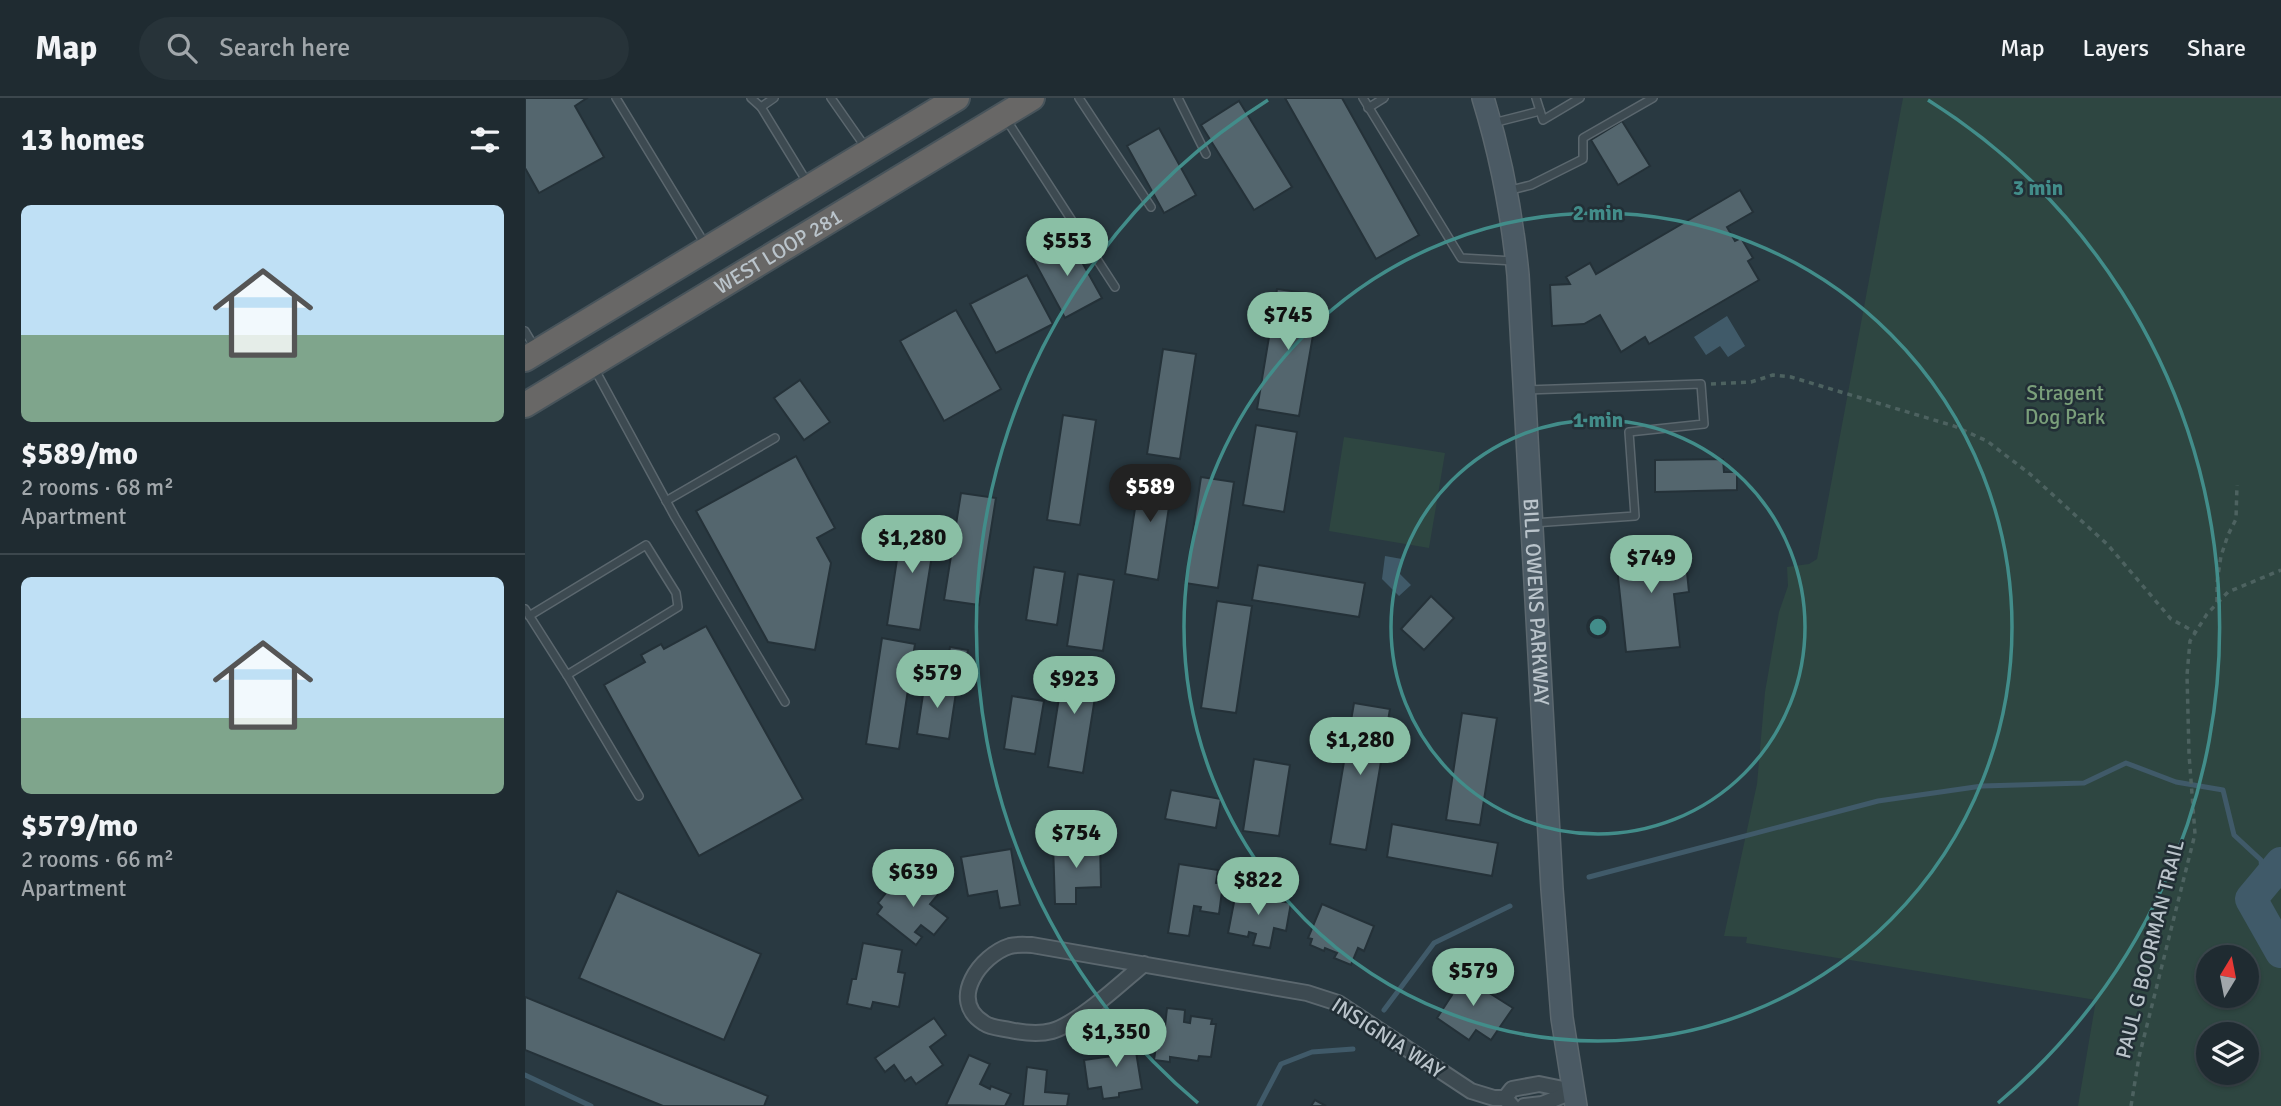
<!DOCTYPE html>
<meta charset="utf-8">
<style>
body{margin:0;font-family:Signika,sans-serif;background:#273339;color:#f1f3f6;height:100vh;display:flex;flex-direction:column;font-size:26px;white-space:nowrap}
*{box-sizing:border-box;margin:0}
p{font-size:23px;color:#a1a7ab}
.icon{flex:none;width:38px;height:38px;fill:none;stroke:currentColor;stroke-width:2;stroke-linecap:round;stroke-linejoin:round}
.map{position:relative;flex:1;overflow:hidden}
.drawer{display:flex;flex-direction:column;background:#1f2b31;width:525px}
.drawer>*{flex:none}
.needle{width:46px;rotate:10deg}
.buttons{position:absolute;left:1671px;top:847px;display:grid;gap:14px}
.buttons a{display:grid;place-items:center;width:63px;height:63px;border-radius:50%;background:#1f2b31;box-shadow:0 2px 5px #0004,0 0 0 2px #3c474d;font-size:35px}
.price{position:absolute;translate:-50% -60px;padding:0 16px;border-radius:24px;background:#8abfa5;color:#111;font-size:23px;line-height:46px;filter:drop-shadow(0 2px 4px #0008)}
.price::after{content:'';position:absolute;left:50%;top:42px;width:21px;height:16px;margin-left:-10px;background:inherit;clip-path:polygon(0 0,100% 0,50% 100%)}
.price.on{background:#222;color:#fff}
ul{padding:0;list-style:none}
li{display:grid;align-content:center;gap:14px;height:371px;padding:0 21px}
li+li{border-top:2px solid #3c474d}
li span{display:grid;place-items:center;height:217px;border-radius:10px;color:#555}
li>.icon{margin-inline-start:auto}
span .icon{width:126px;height:126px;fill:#fffc;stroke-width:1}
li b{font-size:30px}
h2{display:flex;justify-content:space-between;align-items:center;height:84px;padding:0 21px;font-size:30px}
header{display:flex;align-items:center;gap:42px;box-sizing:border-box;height:98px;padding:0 35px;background:#1f2b31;border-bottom:2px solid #3c474d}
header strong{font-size:33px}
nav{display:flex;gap:38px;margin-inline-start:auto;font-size:24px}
.search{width:490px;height:63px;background:#273339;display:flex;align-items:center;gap:18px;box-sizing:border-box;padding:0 24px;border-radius:38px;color:#a1a7ab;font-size:26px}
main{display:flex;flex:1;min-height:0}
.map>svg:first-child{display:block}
.green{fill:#2e4641;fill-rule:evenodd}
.water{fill:#405a69}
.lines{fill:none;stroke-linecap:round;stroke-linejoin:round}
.stream{stroke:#405a69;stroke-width:5}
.river{stroke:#405a69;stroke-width:32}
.building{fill:#54666e;stroke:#243138;stroke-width:2}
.service-casing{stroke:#5b676e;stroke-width:10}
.minor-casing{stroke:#5b676e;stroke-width:18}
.secondary-casing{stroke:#5b676e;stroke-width:24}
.trunk-casing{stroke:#48545b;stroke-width:28}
.path{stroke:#4d6260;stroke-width:3.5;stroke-dasharray:5 5;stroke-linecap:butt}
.service{stroke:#3d4a51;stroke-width:7}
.minor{stroke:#3d4a51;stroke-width:14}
.secondary{stroke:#4b5a64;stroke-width:21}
.trunk{stroke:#686766;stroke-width:24}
.ring{fill:none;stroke:#428d8a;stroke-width:3.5}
.labels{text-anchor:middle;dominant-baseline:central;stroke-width:5;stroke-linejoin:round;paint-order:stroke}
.street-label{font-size:21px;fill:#bac4cb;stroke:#222f36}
.park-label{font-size:21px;fill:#7a9f7a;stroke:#222f36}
.centre{fill:#428d8a;stroke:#222f36;stroke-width:3.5}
.ring-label{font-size:21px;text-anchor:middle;font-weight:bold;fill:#428d8a;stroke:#222f36;stroke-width:5;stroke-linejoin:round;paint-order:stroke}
</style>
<header>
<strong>Map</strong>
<div class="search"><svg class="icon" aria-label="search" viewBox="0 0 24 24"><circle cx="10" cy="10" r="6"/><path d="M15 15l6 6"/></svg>Search here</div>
<nav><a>Map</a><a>Layers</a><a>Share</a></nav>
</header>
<main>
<section class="drawer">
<h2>13 homes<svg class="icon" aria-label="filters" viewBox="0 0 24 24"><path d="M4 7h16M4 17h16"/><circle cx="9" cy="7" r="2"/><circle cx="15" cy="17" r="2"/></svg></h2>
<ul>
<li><span style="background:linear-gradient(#bfe0f5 60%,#7fa58c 0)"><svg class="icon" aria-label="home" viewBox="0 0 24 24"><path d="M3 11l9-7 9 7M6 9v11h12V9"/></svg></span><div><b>$589/mo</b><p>2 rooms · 68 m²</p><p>Apartment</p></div></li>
<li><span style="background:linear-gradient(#bfe0f5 65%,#7fa58c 0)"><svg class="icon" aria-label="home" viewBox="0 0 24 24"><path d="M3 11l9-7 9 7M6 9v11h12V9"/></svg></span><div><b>$579/mo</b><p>2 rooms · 66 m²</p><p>Apartment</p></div></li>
</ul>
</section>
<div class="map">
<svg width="1756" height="1008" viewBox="0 0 1756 1008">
<rect width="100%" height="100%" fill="#293941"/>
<!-- green -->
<g class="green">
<path d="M1378,0H1756V1008H1553L1571,902L1221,845L1222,839L1199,838L1232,686L1240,594L1254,514L1263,488L1262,469L1284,466L1292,461ZM1684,859H1722V898H1684ZM1684,936H1722V975H1684Z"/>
<path d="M819,339L920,355L904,450L804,433Z"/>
</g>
<!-- water -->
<g class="water">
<path d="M1202,218L1220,248L1203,259L1195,248L1181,257L1169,239Z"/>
<path d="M860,458L877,461L875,476L886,487L874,498L857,481Z"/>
</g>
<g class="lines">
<!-- stream -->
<g class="stream">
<path d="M1064,779L1353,703L1457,688L1559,685L1601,665L1651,684L1698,692L1709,737L1736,762L1738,786"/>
<path d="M859,912L909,845L985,808"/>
<path d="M0,977L66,1008"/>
<path d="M734,1008L756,966L787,954L828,951"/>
</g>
<!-- river -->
<path class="river" d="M1756,765L1726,801L1756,854"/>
</g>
<!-- building -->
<g class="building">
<path d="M0,0H62L50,8L79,59L14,95L0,70Z"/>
<path d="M760,0H817L894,137L851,161Z"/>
<path d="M714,3L767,89L729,112L676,27Z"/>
<path d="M1097,23L1125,68L1093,87L1066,42Z"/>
<path d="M634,30L671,97L639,115L602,48Z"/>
<path d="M1215,92L1228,114L1202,129L1210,143L1216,140L1228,160L1223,163L1234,182L1124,246L1120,239L1096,254L1075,217L1059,226L1027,228L1025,187L1045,186L1041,179L1065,165L1071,176Z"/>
<path d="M543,139L577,200L540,220L507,159Z"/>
<path d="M502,177L528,226L471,255L445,206Z"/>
<path d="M752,191L795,197L774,318L732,311Z"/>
<path d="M431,212L476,291L419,323L375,243Z"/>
<path d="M638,251L671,256L655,361L622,356Z"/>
<path d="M275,282L305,324L279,342L249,300Z"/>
<path d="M538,317L571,322L555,427L522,422Z"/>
<path d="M731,327L772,334L759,414L718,407Z"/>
<path d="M271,358L310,430L292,440L306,465L290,552L243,544L171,413Z"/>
<path d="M1198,361L1199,374H1212V392L1130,394V362Z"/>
<path d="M616,371L649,376L633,482L600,476Z"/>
<path d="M676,379L709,384L693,490L660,485Z"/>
<path d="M436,395L471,400L454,507L419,502Z"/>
<path d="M378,422L412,426L395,532L362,527Z"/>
<path d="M1159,445L1164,494L1149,496L1155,549L1101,554L1090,451Z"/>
<path d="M733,467L840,485L834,519L727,502Z"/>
<path d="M509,469L540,474L532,527L501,522Z"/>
<path d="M553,476L589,482L578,553L542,548Z"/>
<path d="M906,498L929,520L899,552L876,531Z"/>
<path d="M692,503L727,508L711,615L676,610Z"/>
<path d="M181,528L278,701L174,758L79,587L120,564L116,557L136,546L139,551Z"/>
<path d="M357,540L390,546L374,651L341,646Z"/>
<path d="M425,549L443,552L439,576L421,573Z"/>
<path d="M540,562L575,568L558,675L523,669Z"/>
<path d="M400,583L432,588L424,641L392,636Z"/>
<path d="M487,598L519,603L510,656L479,651Z"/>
<path d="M829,605L865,611L841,752L805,746Z"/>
<path d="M937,615L972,620L955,727L921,722Z"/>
<path d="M729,661L765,667L754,738L718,733Z"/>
<path d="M646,692L696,701L691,730L640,721Z"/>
<path d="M867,726L973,745L967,778L862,759Z"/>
<path d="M575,744L576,789L551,790V806H530L528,746Z"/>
<path d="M486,751L495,807L475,810L472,793L443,798L436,759Z"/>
<path d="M654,766L693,772L691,785L698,786L694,816L675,813L676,809L669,808L664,838L643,835Z"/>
<path d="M395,775L416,793L405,806L423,820L409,837L396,827L390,834L397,839L391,847L352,816L357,809L353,805L365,790L369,794L376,786L382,792Z"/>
<path d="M724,792L744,796L743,801L766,805L761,833L749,830L745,850L728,847L731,836L724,834L723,839L703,835L711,794L723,796Z"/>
<path d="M92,793L236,856L199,942L54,880Z"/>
<path d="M797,806L849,828L839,853L833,850L826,867L809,860L812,855L800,850L799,853L785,847L787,841L783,840Z"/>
<path d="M338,845L377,852L373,874L380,875L374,909L348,904L346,911L322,906L327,881H331Z"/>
<path d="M938,871L961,886L958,891L988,910L966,942L951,932L944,942L912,920L927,897L923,894Z"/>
<path d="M0,899L243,998L239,1008H138L0,952Z"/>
<path d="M642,910L660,912L659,924L665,925L666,918L687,921L686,926H691L686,959L674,958L673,963L645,959V964L629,962L634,927L640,928Z"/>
<path d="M409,920L421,937L405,949L418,967L391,986L386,979L380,983L369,967L360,974L350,960Z"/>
<path d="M608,935L617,991L594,995V999L578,1001L576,989L563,991L559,962L588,958L585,939Z"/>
<path d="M444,957L465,966L455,986L465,991L466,988L486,996L480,1008L421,1007Z"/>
<path d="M502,969L522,972L520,994L544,996L542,1008H498Z"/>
<path d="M790,1002L801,1008H786Z"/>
</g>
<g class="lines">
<!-- service casing -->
<g class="service-casing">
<g id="service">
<path d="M91,0L180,146"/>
<path d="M226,0L236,9"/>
<path d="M249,0L236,9L282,84"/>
<path d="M306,0L341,50"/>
<path d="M554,0L626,109"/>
<path d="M653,0L681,56"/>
<path d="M838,0L936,160L989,163"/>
<path d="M1011,0L1018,22L1055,0"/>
<path d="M843,10L859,0"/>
<path d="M481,21L590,189"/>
<path d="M968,25L1015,13"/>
<path d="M982,93L1006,87L1058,61V40L1128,0"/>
<path d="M0,233L10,250"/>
<path d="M69,270L150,419L260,604"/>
<path d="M1001,292L1176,286L1179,326L1104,334L1110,418L1008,425"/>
<path d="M141,403L250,340"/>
<path d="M0,511L42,577L153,509L151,495L121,447L4,518"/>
<path d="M42,577L114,698"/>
</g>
</g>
<!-- minor casing -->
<g class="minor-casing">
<g id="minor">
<path d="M619,866C596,885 554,925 527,933C513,937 499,935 485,932C476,930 466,930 459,925C422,902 456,857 485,848C492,846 500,847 507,847L782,895L813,905L946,993L969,1000H980"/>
<path d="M987,1008L980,1000L987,991L1014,986L1048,993"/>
<path d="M999,1008L1017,1006L1047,994"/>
</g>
</g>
<!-- secondary casing -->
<g class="secondary-casing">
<g id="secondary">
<path id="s1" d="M958,0C976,58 987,116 993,177L1027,791L1037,920L1051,1008"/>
</g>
</g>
<!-- trunk casing -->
<g class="trunk-casing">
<g id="trunk">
<path d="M0,261L432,0"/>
<path id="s2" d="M0,307L507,0"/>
</g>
</g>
<!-- path -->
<g class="path">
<path d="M1186,286L1226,284L1248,277L1266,279L1429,328L1462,343L1505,376L1583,447L1646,521L1670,534"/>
<path d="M1692,504V484L1696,458L1703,437L1711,421L1712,387"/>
<path d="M1642,760L1664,763"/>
<path d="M1606,1008L1614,959L1670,736L1664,656L1662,577L1665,543L1682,516L1703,494L1756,472"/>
</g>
<!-- service -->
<use href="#service" class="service"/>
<!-- minor -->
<use href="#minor" class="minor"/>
<!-- secondary -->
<use href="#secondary" class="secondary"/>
<!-- trunk -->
<use href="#trunk" class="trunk"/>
</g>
<!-- distance rings -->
<g class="ring">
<circle cx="1073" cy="529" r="207"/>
<circle cx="1073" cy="529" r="414"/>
<path d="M673 1005A622 622 0 0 1 743 2M1403 2A622 622 0 0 1 1473 1005"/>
</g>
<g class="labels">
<!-- street labels -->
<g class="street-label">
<text stroke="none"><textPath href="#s2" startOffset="296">WEST LOOP 281</textPath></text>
<text stroke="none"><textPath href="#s1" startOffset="508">BILL OWENS PARKWAY</textPath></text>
<text transform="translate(1625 851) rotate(-76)">PAUL G BOORMAN TRAIL</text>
<text transform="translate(863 940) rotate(33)">INSIGNIA WAY</text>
</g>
<!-- park labels -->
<g class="park-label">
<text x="1540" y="295">Stragent<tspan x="1540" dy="24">Dog Park</tspan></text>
</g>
</g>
<circle cx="1073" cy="529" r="10" class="centre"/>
<g class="ring-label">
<text x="1513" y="97">3 min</text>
<text x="1073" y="122">2 min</text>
<text x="1073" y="329">1 min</text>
</g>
</svg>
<div class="buttons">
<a><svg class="needle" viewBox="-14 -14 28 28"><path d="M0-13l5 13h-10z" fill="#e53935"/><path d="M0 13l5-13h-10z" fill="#a1a7ab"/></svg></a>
<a><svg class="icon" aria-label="layers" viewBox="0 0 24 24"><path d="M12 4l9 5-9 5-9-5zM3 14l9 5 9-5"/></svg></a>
</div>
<b class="price" style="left:542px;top:180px">$553</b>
<b class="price" style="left:763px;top:254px">$745</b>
<b class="price on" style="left:625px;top:426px">$589</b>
<b class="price" style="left:387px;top:477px">$1,280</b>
<b class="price" style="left:1126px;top:497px">$749</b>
<b class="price" style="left:412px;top:612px">$579</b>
<b class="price" style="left:549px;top:618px">$923</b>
<b class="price" style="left:835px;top:679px">$1,280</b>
<b class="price" style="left:551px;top:772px">$754</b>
<b class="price" style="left:388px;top:811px">$639</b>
<b class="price" style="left:733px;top:819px">$822</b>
<b class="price" style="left:948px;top:910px">$579</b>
<b class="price" style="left:591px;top:971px">$1,350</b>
</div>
</main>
